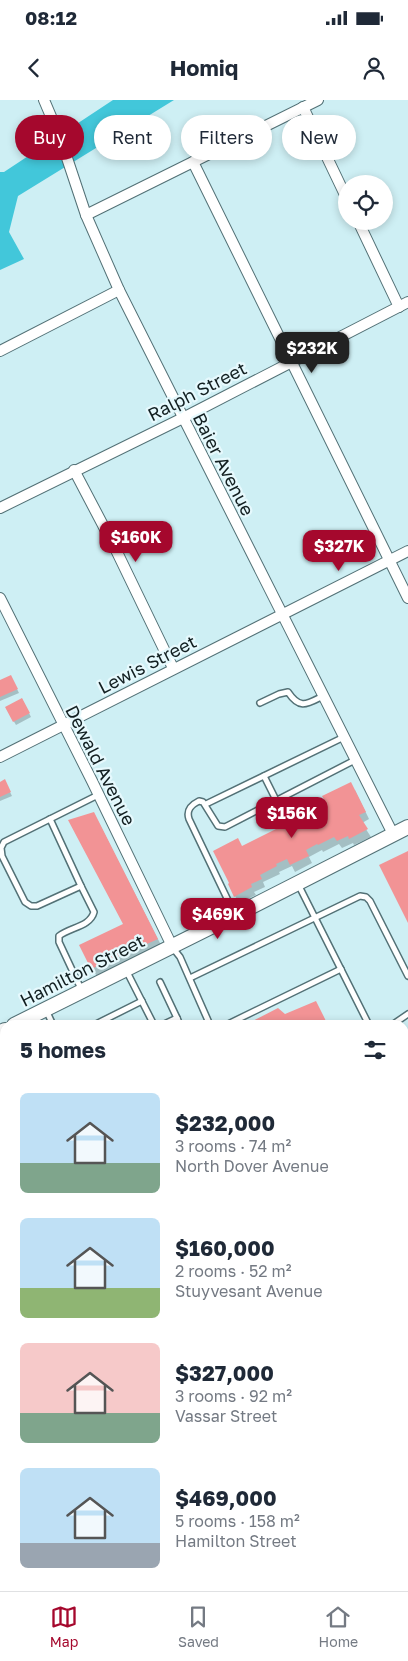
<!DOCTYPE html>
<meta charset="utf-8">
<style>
body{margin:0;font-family:"Golos Text",sans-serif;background:#f2f2f3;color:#1f2937;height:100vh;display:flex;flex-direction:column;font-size:19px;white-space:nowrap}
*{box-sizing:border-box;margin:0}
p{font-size:16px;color:#747a83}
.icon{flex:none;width:28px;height:28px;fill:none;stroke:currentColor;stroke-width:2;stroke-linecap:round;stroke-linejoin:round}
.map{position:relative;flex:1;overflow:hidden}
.sheet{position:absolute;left:0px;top:920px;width:409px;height:571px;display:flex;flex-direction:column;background:#fff;border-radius:15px 15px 0 0;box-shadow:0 2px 8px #0003}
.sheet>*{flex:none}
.hud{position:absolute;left:15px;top:15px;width:379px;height:45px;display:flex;gap:10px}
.tools{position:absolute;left:338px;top:75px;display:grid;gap:10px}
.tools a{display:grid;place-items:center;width:55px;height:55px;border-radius:50%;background:#fff;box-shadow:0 2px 8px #0003;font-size:25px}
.price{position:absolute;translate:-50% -42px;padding:0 11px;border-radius:10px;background:#a5082d;color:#fff;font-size:16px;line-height:32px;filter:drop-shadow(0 1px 2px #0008)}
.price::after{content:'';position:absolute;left:50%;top:30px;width:15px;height:11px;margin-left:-8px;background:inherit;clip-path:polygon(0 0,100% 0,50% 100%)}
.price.active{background:#222;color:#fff}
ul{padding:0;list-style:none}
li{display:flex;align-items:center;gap:15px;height:125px;padding:0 20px}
li span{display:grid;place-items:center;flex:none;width:140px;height:100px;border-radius:8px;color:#555}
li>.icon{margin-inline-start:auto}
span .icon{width:60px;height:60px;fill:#fffc;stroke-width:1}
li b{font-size:21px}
h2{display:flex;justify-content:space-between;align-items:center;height:60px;padding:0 20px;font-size:21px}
.chip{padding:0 18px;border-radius:22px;background:#fff;box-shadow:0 2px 8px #0003;font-size:18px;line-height:45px}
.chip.active{background:#a5082d;color:#fff}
.status{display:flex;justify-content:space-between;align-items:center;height:35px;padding:0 25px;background:#fff;direction:ltr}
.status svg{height:14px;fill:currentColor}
header{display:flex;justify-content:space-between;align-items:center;height:65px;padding:0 20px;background:#fff;font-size:22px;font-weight:700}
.dock{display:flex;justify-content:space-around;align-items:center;height:70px;border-top:1px solid #e0e1e3;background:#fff;font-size:14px;color:#747a83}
.dock a{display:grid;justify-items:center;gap:2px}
.dock .active{color:#a5082d}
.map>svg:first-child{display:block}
.green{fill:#8fd7e2}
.forest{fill:#42c7da}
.shadow{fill:#0003}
.building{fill:#f29395}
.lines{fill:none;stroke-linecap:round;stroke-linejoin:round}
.lane-casing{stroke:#537176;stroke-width:8}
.street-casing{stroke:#537176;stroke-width:12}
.secondary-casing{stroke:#537176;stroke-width:16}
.lane{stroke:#fff;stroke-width:5}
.street{stroke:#fff;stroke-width:10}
.secondary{stroke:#fff;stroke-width:14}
.labels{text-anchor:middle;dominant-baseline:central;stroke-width:4.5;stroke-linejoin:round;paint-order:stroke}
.street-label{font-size:18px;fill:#121f21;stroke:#e6f9fd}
</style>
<div class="status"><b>08:12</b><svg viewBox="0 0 49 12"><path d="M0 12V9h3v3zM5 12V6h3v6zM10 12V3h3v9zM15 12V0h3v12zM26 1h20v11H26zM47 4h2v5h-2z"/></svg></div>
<header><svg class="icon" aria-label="back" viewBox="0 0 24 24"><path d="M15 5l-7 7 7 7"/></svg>Homiq<svg class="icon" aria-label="person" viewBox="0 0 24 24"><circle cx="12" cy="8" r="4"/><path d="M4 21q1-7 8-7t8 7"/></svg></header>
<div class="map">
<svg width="408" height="1491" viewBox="0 0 408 1491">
<rect width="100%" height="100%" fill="#ceeff4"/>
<!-- green -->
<path class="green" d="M5,1212V1486H404V1397L408,1394V1491H0V1215Z"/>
<!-- forest -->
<g class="forest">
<path d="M113,0H174L18,96L9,132L24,159L0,170V72H4Z"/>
<path d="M404,947L408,953V1095L404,1099Z"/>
</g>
<!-- shadow -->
<g class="shadow">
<path d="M11,577L19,593L0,601V581Z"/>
<path d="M22,599L31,617L16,625L6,608Z"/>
<path d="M0,683L6,684L12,696L0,701Z"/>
<path d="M355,690L369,719L362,723L371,737L354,745L353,743L342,748L339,744L323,752L322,750L309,757L312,763L295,772L292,766L279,772L280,774L263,782L265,787L254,792L256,795L239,803L235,796L242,747Z"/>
<path d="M99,723L163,849L98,878L92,868L125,825Z"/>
</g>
<!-- building -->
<g class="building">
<path d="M11,575L18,589L0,597V580Z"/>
<path d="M22,598L30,613L13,622L5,607Z"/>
<path d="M5,679L11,692L0,697V682Z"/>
<path d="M351,682L366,712L359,715L368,729L349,739L348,736L337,741L334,737L318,745L317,744L306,750L309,756L290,765L287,759L276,764L277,766L260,775L262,779L251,784L252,787L234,797L228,784L229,783L213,751L238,738L242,746L326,704L322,696Z"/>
<path d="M94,712L158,839L91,869L79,845L123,824L68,720Z"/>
<path d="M408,751V823L379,765Z"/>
<path d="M316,901L328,925H245L278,908L285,914Z"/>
</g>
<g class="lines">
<!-- lane casing -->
<g class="lane-casing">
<g id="lane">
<path d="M260,603L279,594L288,592C300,610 307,604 323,596"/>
<path d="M264,676L276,700"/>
<path d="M206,704L344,637"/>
<path d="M50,719L81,786"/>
<path d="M298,784L369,925"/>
<path d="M235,815L189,719C186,710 191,705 199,701L203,702L218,726L225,727L355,660"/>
<path d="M172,847L180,857L210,925"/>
<path d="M126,870L154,925"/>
<path d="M190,878L360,796L366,797L370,801L408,876"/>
<path d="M160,882L177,918"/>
<path d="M82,891L59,842V836C70,827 90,827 94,812L81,786L37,806H31L25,802L2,756L1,748L4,742L98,695"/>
<path d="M46,910L53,925"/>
<path d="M94,925L142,901"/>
<path d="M162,925L177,918L180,925"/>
<path d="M226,925L341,869"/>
<path d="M392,925L408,914"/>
<path d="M0,996L5,994"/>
</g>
</g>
<!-- street casing -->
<g class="street-casing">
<g id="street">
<path d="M44,0L61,40L86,115L119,190L393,734"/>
<path d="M303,7L346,97"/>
<path d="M193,62L408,498"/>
<path d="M86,115L318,0"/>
<path d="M358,121L399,207"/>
<path d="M0,251L119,190"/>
<path d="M74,370L116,450L173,568"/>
<path d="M0,408L183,318L408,202"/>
<path d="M0,498L92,681L172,846"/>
<path d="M0,657L408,451"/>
<path d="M0,1019L5,1029"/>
<path d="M0,1074L5,1072"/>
<path d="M404,1172L408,1169"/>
<path d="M0,1209L5,1207"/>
<path d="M404,1234L408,1239"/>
<path d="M404,1323L408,1319"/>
<path d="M249,1486L251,1489L255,1486"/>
<path d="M291,1486L294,1491"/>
</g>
</g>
<!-- secondary casing -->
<g class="secondary-casing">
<g id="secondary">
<path d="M14,925L247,809L408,727"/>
<path d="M0,932L5,930"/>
</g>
</g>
<!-- lane -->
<use href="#lane" class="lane"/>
<!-- street -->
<use href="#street" class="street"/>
<!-- secondary -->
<use href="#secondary" class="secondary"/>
</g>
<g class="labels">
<!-- street labels -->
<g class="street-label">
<text transform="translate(197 291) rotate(-27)">Ralph Street</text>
<text transform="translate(224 364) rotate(63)">Baier Avenue</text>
<text transform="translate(147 564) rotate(-27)">Lewis Street</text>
<text transform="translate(101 665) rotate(63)">Dewald Avenue</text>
<text transform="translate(82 870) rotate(-27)">Hamilton Street</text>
</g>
</g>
</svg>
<div class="tools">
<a><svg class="icon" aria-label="locate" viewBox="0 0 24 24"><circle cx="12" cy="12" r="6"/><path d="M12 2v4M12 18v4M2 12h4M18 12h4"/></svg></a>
</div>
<b class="price active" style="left:312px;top:274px">$232K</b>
<b class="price" style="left:136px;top:463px">$160K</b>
<b class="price" style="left:339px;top:472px">$327K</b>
<b class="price" style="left:292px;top:739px">$156K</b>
<b class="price" style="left:218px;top:840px">$469K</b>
<div class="hud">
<a class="chip active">Buy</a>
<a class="chip">Rent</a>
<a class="chip">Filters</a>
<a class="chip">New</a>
</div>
<section class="sheet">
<h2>5 homes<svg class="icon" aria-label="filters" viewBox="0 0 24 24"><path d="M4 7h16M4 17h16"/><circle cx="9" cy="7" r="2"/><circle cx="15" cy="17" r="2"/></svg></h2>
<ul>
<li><span style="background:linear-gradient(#bfe0f5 70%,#7fa58c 0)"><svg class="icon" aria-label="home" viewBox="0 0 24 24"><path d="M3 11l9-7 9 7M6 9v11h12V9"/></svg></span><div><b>$232,000</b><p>3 rooms · 74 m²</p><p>North Dover Avenue</p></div></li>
<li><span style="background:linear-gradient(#bfe0f5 70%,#8fb573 0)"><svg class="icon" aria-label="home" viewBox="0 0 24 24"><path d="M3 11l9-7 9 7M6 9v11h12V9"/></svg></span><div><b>$160,000</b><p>2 rooms · 52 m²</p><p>Stuyvesant Avenue</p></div></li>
<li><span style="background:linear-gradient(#f6c9c9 70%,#7fa58c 0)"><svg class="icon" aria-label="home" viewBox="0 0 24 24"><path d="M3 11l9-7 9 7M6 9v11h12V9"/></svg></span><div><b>$327,000</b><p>3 rooms · 92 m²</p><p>Vassar Street</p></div></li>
<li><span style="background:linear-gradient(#bfe0f5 75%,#9aa5b1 0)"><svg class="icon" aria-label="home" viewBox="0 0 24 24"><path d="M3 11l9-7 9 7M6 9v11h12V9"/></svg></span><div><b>$469,000</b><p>5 rooms · 158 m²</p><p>Hamilton Street</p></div></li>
</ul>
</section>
</div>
<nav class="dock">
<a class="active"><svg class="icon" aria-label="map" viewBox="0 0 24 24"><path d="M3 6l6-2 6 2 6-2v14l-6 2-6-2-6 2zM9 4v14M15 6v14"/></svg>Map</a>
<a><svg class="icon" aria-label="saved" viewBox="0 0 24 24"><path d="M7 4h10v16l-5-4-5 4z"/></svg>Saved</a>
<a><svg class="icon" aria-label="home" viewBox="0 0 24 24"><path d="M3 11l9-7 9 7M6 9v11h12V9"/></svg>Home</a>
</nav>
